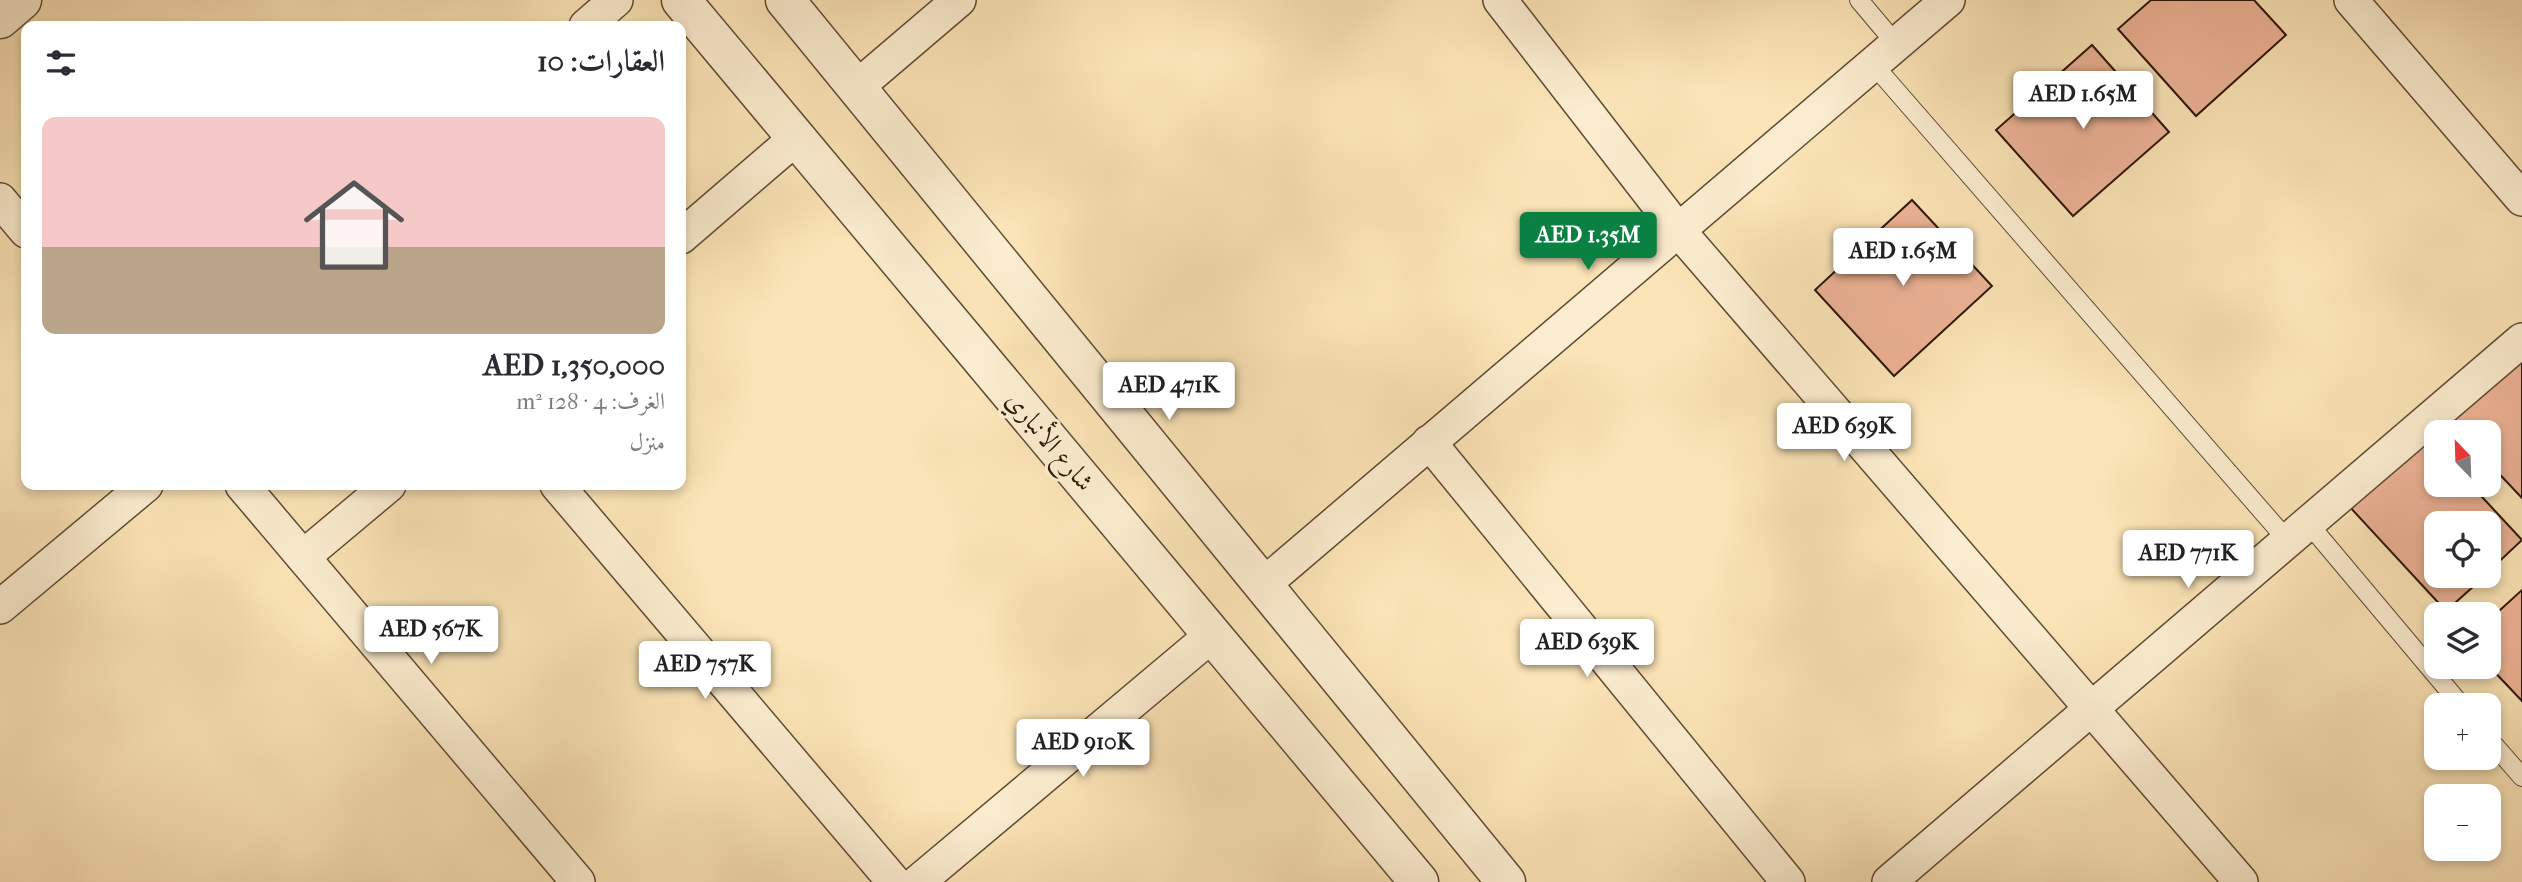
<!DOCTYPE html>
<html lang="ar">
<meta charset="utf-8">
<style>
body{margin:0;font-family:"IM FELL French Canon",Amiri,serif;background:#f7f7f7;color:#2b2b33;direction:rtl;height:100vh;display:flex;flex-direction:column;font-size:26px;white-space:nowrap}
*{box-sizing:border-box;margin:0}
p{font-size:23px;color:#7c7c81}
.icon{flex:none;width:38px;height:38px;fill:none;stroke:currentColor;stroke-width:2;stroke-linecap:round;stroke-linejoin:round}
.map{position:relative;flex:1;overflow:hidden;direction:ltr}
.sheet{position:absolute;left:21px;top:21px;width:665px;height:469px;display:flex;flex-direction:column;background:#fff;border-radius:14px;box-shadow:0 4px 10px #0003;direction:rtl}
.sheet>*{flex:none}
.needle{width:46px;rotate:337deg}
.tools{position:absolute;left:2424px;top:420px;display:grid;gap:14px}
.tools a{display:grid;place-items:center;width:77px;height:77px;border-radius:14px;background:#fff;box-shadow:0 4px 10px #0003;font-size:35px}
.price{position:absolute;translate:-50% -60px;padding:0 16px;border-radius:7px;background:#fff;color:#222;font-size:23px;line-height:46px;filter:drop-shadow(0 2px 4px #0008)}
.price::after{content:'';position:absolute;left:50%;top:42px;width:21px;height:16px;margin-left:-10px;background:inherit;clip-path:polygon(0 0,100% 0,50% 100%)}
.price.active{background:#0b8043;color:#fff}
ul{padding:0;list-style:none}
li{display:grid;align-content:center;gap:14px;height:371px;padding:0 21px}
li span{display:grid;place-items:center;height:217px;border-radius:14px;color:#555}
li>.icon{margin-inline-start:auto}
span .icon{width:126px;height:126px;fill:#fffc;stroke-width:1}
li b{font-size:30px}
h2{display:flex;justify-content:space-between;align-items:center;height:84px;padding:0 21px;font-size:30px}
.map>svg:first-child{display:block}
.building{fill:#edb396;stroke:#2d1706;stroke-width:2}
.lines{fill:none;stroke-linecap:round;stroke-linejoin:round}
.service-casing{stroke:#604a32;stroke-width:20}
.minor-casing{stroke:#604a32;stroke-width:36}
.tertiary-casing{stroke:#604a32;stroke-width:41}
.service{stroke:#fcedd0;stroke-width:18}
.minor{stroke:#fcedd0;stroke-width:33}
.tertiary{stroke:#fcedd0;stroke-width:38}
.labels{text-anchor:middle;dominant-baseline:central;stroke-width:6;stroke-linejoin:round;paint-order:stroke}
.street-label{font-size:26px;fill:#2d1706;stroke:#fcedd0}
</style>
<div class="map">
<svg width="2522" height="882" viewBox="0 0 2522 882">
<rect width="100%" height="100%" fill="#fbe4b7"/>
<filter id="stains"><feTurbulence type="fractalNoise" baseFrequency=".00286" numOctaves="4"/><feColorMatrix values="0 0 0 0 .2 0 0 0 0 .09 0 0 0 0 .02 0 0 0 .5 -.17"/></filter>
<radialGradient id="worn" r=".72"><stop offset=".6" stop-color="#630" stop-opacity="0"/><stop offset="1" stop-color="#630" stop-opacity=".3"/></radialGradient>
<!-- building -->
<g class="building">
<path d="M2151,0H2254L2286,35L2196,116L2118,29Z"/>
<path d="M2092,45L2169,132L2073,216L1996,130Z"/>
<path d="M1912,200L1992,286L1894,376L1815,290Z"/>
<path d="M2522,345V498L2488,462V432H2461L2446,415Z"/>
<path d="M2425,435L2436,447V485H2471L2522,540L2488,572V523H2436V576H2485L2446,611L2348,505Z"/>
<path d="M2522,590V701L2488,665V621Z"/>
</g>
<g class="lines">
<!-- service casing -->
<g class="service-casing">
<g id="service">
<path d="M1859,0L1896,44"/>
<path d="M1873,64L2288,541"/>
<path d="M2308,523L2461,705"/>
<path d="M2488,738L2522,777"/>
</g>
</g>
<!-- minor casing -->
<g class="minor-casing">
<g id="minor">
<path d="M1500,0L1678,230L2241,882"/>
<path d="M2351,0L2522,199"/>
<path d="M586,26L616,0"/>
<path d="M857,87L959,0"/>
<path d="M0,200L26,231"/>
<path d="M681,237L796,138"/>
<path d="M1429,442L1788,882"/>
<path d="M242,485L578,882"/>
<path d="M557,485L894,882"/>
<path d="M303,557L389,485"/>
<path d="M1263,585L1948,0"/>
<path d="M0,607L146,485"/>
<path d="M918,882L1212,635"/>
<path d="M1889,882L2522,340"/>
</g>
</g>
<!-- tertiary casing -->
<g class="tertiary-casing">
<g id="tertiary">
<path d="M681,0L1419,882"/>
<path d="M785,0L1506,882"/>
<path d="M0,19L22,0"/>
</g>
</g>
<!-- service -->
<use href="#service" class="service"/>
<!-- minor -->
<use href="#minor" class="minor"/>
<!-- tertiary -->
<use href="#tertiary" class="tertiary"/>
</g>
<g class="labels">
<!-- street labels -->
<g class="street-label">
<text transform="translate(1050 441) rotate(50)">شارع الأنباري</text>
</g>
</g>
<rect width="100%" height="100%" filter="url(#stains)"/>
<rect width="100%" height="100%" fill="url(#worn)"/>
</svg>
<div class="tools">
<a><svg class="needle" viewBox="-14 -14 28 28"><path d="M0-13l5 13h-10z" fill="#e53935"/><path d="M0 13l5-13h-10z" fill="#7c7c81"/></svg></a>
<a><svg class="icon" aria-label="locate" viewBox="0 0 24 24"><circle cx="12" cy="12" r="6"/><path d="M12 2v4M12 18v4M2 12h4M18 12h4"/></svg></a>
<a><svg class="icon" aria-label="layers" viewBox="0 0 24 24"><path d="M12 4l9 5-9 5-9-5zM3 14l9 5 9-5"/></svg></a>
<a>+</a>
<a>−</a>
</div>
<b class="price" style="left:2083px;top:131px">AED 1.65M</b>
<b class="price active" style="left:1588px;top:272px">AED 1.35M</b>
<b class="price" style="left:1903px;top:288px">AED 1.65M</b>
<b class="price" style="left:1169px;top:422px">AED 471K</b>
<b class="price" style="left:1844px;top:463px">AED 639K</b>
<b class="price" style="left:2188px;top:590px">AED 771K</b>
<b class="price" style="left:431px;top:666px">AED 567K</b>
<b class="price" style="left:1587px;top:679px">AED 639K</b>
<b class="price" style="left:705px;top:701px">AED 757K</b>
<b class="price" style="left:1083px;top:779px">AED 910K</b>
<section class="sheet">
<h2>العقارات: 10<svg class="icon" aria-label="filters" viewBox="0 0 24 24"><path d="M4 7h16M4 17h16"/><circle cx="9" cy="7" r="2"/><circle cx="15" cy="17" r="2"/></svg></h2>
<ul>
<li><span style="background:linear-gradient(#f6c9c9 60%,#b9a48a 0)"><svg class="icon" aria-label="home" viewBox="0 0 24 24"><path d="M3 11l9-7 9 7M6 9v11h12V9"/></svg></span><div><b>AED 1,350,000</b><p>الغرف: 4 · 128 m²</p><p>منزل</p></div></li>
</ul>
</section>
</div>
